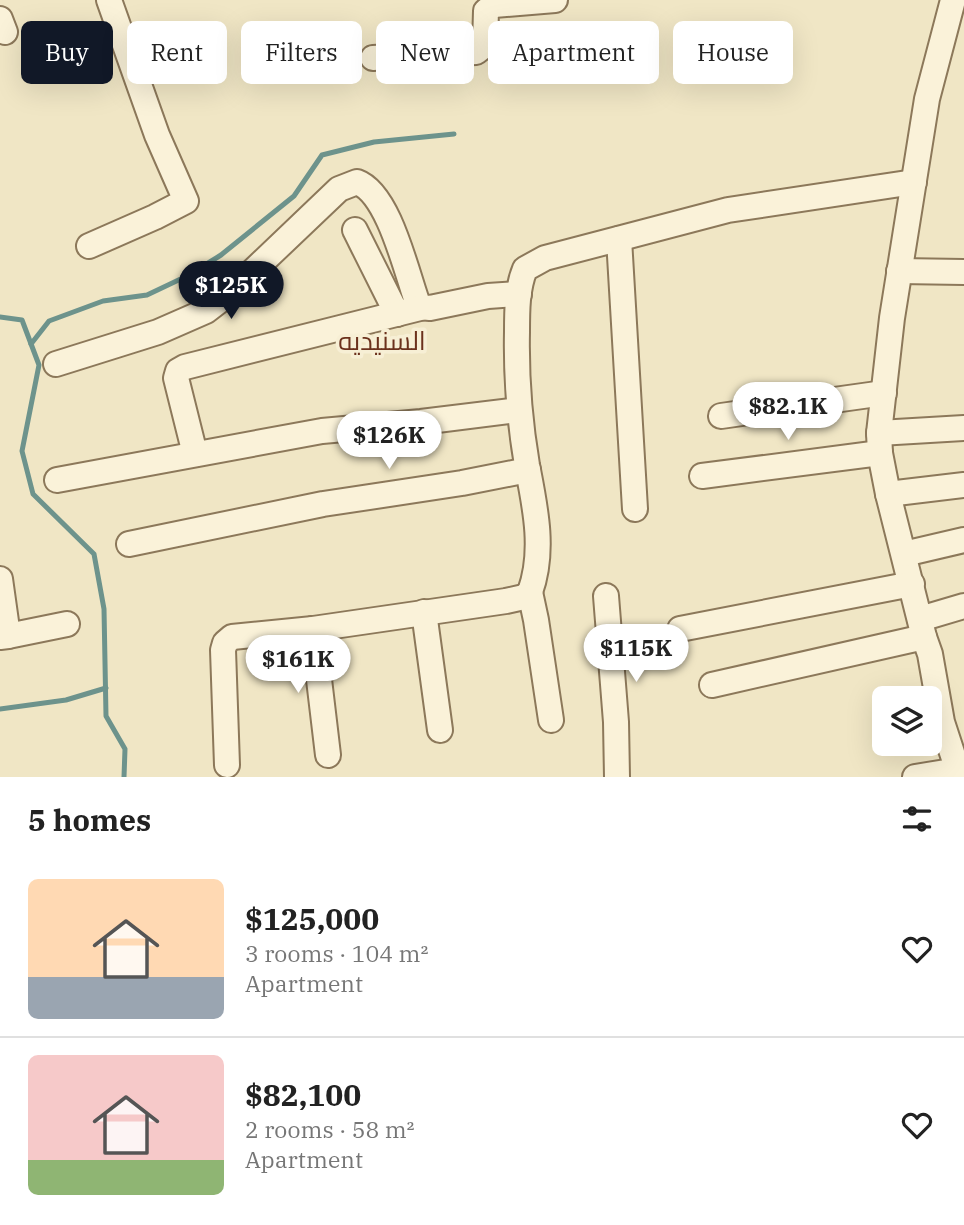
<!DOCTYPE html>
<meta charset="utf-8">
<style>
body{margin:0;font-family:"IBM Plex Serif",Cairo,serif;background:#f6f6f6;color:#222;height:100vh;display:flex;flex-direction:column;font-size:26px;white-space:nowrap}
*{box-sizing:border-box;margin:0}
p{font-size:23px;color:#767676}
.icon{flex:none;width:38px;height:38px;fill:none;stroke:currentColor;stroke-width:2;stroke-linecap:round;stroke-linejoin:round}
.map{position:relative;height:777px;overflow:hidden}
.side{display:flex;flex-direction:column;background:#fff;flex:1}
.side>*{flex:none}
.hud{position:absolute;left:21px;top:21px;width:922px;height:63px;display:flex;gap:14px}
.fabs{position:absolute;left:872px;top:686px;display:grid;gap:14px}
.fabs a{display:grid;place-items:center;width:70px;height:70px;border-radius:10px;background:#fff;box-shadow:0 7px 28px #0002;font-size:35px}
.price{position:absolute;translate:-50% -60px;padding:0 16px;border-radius:24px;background:#fff;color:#222;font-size:23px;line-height:46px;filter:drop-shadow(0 2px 4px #0008)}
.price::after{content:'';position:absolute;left:50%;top:42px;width:21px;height:16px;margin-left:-10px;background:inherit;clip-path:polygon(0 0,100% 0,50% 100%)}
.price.on{background:#111827;color:#fff}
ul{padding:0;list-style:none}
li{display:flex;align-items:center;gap:21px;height:175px;padding:0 28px}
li+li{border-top:2px solid #e0e0e0}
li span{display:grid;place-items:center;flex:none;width:196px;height:140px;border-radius:10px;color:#555}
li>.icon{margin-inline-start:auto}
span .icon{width:84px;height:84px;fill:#fffc;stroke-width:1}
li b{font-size:30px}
h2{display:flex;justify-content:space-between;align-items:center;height:84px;padding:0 28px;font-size:30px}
.chip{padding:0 24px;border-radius:10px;background:#fff;box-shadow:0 7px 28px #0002;font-size:24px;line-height:63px}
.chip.on{background:#111827;color:#fff}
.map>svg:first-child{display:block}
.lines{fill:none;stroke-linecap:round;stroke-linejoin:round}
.stream{stroke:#6d938c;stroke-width:5}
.minor-casing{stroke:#8c785a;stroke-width:28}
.minor{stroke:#faf2d9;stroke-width:24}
.labels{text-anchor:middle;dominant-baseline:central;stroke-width:7;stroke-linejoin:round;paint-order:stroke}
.neighbourhood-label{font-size:26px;fill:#6b311c;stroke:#f7efd5}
</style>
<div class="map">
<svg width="964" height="777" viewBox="0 0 964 777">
<rect width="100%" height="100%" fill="#f0e6c5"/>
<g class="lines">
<!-- stream -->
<g class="stream">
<path d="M0,317L22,320L39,365L22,451L33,494L94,554L104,609L106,716L125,749L124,777"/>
<path d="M31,344L49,321L103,301L147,295L187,276L221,255L294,196L322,155L374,142L454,134"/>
<path d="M0,709L66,700L106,688"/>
</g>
<!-- minor casing -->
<g class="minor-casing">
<g id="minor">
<path d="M953,0L927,99L892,318L879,433L880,453L888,494L924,637L930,654L942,722L960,777"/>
<path d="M0,19L5,32"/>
<path d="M373,58L476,52L485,45L486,11L494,5L555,0"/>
<path d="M355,230L397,314"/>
<path d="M619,239L635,509"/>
<path d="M89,246L155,217L186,201L157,135L109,0"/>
<path d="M899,271L964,272"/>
<path d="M56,364L158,332L206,311L232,291L339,189L357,182C390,194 407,276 419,307L430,308L488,296L519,294"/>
<path d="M721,416L884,393"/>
<path d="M879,433L964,428"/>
<path d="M195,454L176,378L178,371L185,367L420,308"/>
<path d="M702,476L880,453"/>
<path d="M57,480L322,431L421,422L518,410"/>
<path d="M888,494L964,485"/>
<path d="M129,544L323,504L462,483L528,470"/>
<path d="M904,554L964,540"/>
<path d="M0,579L8,636L0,637"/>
<path d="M530,592L536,620L551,720"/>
<path d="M606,596L616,722L617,777"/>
<path d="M424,612L440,730"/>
<path d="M920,619L964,606"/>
<path d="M313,629L328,755"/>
<path d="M680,629L912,584"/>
<path d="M8,636L67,624"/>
<path d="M712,685L924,637"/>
<path d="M227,765L223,650L225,643L232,637L313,629L506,601L524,597L530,592C545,551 535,506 527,465C519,418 516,380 517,332C517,311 517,288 525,269L545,258L728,210L914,182"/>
<path d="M915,777L958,770"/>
</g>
</g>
<!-- minor -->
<use href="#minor" class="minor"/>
</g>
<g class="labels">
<!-- neighbourhood labels -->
<g class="neighbourhood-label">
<text x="382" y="340">السنيديه</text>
</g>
</g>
</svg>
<div class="fabs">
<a><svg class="icon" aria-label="layers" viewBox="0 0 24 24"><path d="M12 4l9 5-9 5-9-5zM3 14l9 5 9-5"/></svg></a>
</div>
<b class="price on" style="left:231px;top:321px">$125K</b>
<b class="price" style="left:788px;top:442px">$82.1K</b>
<b class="price" style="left:389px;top:471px">$126K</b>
<b class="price" style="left:636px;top:684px">$115K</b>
<b class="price" style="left:298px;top:695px">$161K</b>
<div class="hud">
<a class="chip on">Buy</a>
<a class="chip">Rent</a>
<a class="chip">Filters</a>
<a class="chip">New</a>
<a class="chip">Apartment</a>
<a class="chip">House</a>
</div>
</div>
<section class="side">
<h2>5 homes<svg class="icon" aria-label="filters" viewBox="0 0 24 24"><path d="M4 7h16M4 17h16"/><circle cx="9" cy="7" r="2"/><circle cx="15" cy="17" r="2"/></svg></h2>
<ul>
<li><span style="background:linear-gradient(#ffd9b3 70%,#9aa5b1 0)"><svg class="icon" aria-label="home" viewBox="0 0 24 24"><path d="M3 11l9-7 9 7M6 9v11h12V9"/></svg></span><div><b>$125,000</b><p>3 rooms · 104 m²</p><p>Apartment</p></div><svg class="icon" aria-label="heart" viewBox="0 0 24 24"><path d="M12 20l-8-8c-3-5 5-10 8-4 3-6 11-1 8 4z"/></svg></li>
<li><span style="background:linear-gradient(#f6c9c9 75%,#8fb573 0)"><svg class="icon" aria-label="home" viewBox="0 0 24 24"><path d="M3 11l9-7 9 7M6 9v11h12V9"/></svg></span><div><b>$82,100</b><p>2 rooms · 58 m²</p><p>Apartment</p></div><svg class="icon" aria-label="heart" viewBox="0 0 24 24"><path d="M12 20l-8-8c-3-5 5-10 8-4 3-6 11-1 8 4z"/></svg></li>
</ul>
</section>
